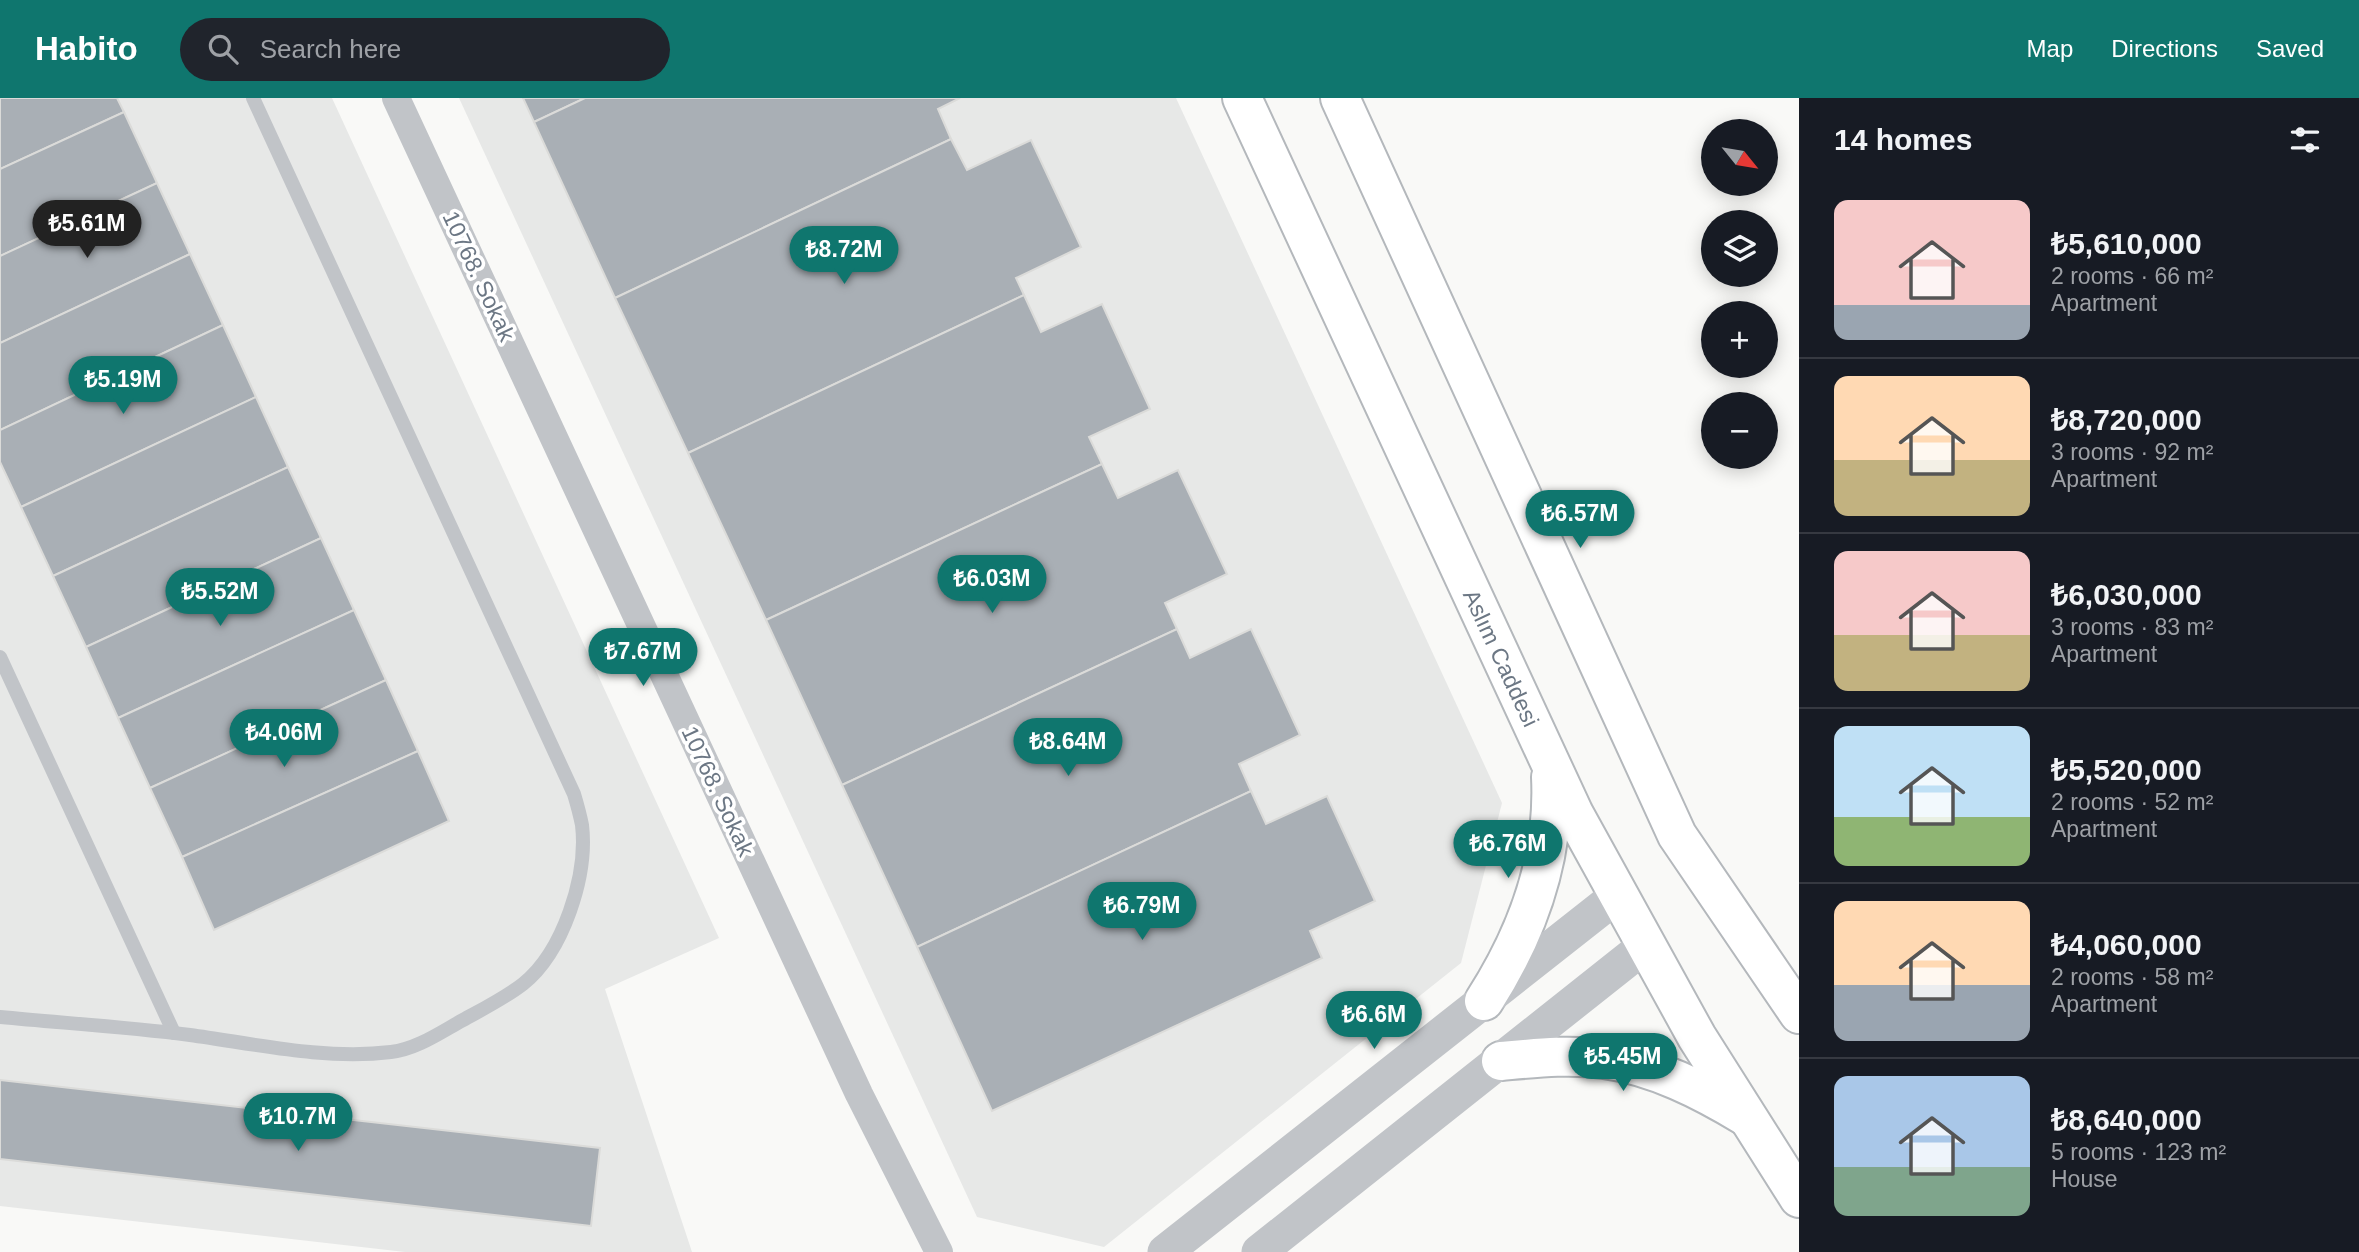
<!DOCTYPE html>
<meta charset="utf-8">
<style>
body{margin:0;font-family:Helvetica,sans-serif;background:#20242c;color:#f1f3f6;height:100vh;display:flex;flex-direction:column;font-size:26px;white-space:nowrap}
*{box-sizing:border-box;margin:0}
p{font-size:23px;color:#9ea1a6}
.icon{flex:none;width:38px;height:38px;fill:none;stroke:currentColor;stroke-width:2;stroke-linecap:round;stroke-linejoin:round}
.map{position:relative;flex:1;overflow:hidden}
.sheet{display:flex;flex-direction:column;background:#171b24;width:560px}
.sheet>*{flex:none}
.needle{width:46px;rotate:120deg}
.controls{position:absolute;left:1701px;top:21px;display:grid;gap:14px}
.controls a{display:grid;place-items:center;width:77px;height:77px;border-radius:50%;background:#171b24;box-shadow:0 4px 18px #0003;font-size:35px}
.price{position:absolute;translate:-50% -60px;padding:0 16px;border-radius:24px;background:#0f766e;color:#fff;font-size:23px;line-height:46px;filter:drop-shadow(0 2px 4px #0008)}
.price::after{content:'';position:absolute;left:50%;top:42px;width:21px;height:16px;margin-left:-10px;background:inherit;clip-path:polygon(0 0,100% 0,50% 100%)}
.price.on{background:#222;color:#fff}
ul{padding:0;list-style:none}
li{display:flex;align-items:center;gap:21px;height:175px;padding:0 35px}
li+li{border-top:2px solid #363941}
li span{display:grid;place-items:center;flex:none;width:196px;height:140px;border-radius:14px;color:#555}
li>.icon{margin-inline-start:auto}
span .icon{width:84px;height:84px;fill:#fffc;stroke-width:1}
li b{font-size:30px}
h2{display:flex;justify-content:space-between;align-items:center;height:84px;padding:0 35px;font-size:30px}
header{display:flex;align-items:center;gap:42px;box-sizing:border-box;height:98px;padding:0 35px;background:#0f766e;color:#fff}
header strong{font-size:33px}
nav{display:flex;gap:38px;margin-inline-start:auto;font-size:24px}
.search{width:490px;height:63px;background:#20242c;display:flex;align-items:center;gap:18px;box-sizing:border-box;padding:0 24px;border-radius:38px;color:#9ea1a6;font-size:26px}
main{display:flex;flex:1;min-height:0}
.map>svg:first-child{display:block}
.built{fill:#e7e8e7}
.building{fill:#a9afb5;stroke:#dbdbd9;stroke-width:2}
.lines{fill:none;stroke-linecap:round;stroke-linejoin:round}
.secondary-casing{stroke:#b4b8bc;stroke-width:42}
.service{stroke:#c1c4c8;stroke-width:14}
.minor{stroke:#c1c4c8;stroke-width:28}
.tertiary{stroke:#c1c4c8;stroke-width:35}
.secondary{stroke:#fff;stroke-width:38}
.labels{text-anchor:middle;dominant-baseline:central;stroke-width:7;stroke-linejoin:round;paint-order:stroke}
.street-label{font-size:23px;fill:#6c7784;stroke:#fff}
</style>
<header>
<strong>Habito</strong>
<div class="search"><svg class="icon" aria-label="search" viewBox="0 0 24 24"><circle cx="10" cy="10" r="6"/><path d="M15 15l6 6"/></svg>Search here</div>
<nav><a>Map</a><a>Directions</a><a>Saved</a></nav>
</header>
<main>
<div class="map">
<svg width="1799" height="1154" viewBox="0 0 1799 1154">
<rect width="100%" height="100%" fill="#f9f9f7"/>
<!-- built -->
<g class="built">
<path d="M0,0H332L719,840L605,891L692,1154H405L0,1108Z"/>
<path d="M459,0H1176L1502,705L1461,865L1104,1149L977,1119Z"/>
</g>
<!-- building -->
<g class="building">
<path d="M0,0H117L124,14L0,71Z"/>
<path d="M523,0H585L534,24Z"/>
<path d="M585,0H960L938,11L951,41L615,200L534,24Z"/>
<path d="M124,14L157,85L0,158V71Z"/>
<path d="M951,41L967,72L1031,42L1081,149L1016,180L1024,197L688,355L615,200Z"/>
<path d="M157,85L190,156L0,245V158Z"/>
<path d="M190,156L223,227L0,332V245Z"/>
<path d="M1024,197L1041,234L1102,206L1150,311L1089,339L1102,366L766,522L688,355Z"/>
<path d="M223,227L256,299L21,409L0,364V332Z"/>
<path d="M256,299L288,369L53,478L21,409Z"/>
<path d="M1102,366L1118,400L1178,372L1227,476L1165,505L1177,531L842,687L766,522Z"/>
<path d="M288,369L321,440L86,549L53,478Z"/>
<path d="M321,440L354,512L118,620L86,549Z"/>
<path d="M354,512L386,582L150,690L118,620Z"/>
<path d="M1177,531L1190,560L1251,531L1300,637L1239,666L1251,693L917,849L842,687Z"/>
<path d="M386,582L418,653L182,759L150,690Z"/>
<path d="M418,653L449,723L214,832L182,759Z"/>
<path d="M1251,693L1266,726L1327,698L1375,803L1310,833L1322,860L992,1013L917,849Z"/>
<path d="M0,982L600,1050L591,1128L0,1061Z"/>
</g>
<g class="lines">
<!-- secondary casing -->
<g class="secondary-casing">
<g id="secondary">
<path d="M1242,0L1574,716L1697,939L1799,1100"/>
<path d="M1340,0L1677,737L1799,916"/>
<path d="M1484,903C1527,836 1555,760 1551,679"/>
<path d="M1501,963C1535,960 1570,956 1604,961C1655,968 1702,992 1745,1018"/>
</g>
</g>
<!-- service -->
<g class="service">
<path d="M0,559L174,935"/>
<path d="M0,919C63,925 127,929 190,937C256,946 325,962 391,954C417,951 441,934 463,922C483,911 505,900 523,886C563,854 588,778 582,727C580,717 577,706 574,696L253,0"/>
</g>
<!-- minor -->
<path class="minor" d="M396,0L859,996L939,1154"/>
<!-- tertiary -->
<g class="tertiary">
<path d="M1165,1154L1618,797"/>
<path d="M1259,1154L1646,847"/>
</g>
<!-- secondary -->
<use href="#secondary" class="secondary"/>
</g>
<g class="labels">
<!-- street labels -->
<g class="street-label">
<text transform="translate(479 178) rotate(65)">10768. Sokak</text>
<text transform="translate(1501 560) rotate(65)">Aslım Caddesi</text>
<text transform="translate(718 693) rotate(65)">10768. Sokak</text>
</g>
</g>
</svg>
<div class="controls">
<a><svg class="needle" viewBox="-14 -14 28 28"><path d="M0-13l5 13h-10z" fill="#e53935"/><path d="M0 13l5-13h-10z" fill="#9ea1a6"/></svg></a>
<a><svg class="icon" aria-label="layers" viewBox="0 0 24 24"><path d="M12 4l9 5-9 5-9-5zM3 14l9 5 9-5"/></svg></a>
<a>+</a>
<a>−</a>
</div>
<b class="price on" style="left:87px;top:162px">₺5.61M</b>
<b class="price" style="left:844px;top:188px">₺8.72M</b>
<b class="price" style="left:123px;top:318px">₺5.19M</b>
<b class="price" style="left:1580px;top:452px">₺6.57M</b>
<b class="price" style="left:992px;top:517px">₺6.03M</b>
<b class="price" style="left:220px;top:530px">₺5.52M</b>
<b class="price" style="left:643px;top:590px">₺7.67M</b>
<b class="price" style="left:284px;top:671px">₺4.06M</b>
<b class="price" style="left:1068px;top:680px">₺8.64M</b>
<b class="price" style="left:1508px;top:782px">₺6.76M</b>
<b class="price" style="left:1142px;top:844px">₺6.79M</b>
<b class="price" style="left:1374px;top:953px">₺6.6M</b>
<b class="price" style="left:1623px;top:995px">₺5.45M</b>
<b class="price" style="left:298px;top:1055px">₺10.7M</b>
</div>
<section class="sheet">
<h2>14 homes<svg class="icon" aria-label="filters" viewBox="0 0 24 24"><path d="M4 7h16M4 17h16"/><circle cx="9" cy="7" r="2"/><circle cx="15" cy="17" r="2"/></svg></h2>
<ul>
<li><span style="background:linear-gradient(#f6c9c9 75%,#9aa5b1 0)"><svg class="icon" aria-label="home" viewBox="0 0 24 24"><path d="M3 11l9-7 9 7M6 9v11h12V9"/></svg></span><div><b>₺5,610,000</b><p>2 rooms · 66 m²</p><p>Apartment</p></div></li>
<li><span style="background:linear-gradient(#ffd9b3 60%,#c2b280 0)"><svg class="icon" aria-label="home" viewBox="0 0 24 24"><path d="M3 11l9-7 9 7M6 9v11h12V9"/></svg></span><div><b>₺8,720,000</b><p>3 rooms · 92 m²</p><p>Apartment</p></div></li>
<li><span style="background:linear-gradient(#f6c9c9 60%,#c2b280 0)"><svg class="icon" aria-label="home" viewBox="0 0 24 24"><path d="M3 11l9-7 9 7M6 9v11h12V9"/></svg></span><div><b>₺6,030,000</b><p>3 rooms · 83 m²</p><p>Apartment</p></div></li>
<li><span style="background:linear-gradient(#bfe0f5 65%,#8fb573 0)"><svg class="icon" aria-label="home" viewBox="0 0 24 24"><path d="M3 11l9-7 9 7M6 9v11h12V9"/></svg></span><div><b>₺5,520,000</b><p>2 rooms · 52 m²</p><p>Apartment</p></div></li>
<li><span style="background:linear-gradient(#ffd9b3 60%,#9aa5b1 0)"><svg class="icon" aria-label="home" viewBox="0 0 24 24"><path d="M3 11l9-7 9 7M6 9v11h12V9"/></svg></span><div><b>₺4,060,000</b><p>2 rooms · 58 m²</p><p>Apartment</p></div></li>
<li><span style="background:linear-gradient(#a9c7e8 65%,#7fa58c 0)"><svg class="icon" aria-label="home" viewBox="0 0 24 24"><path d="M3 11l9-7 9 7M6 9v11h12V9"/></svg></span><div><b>₺8,640,000</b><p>5 rooms · 123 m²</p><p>House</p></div></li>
</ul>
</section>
</main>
